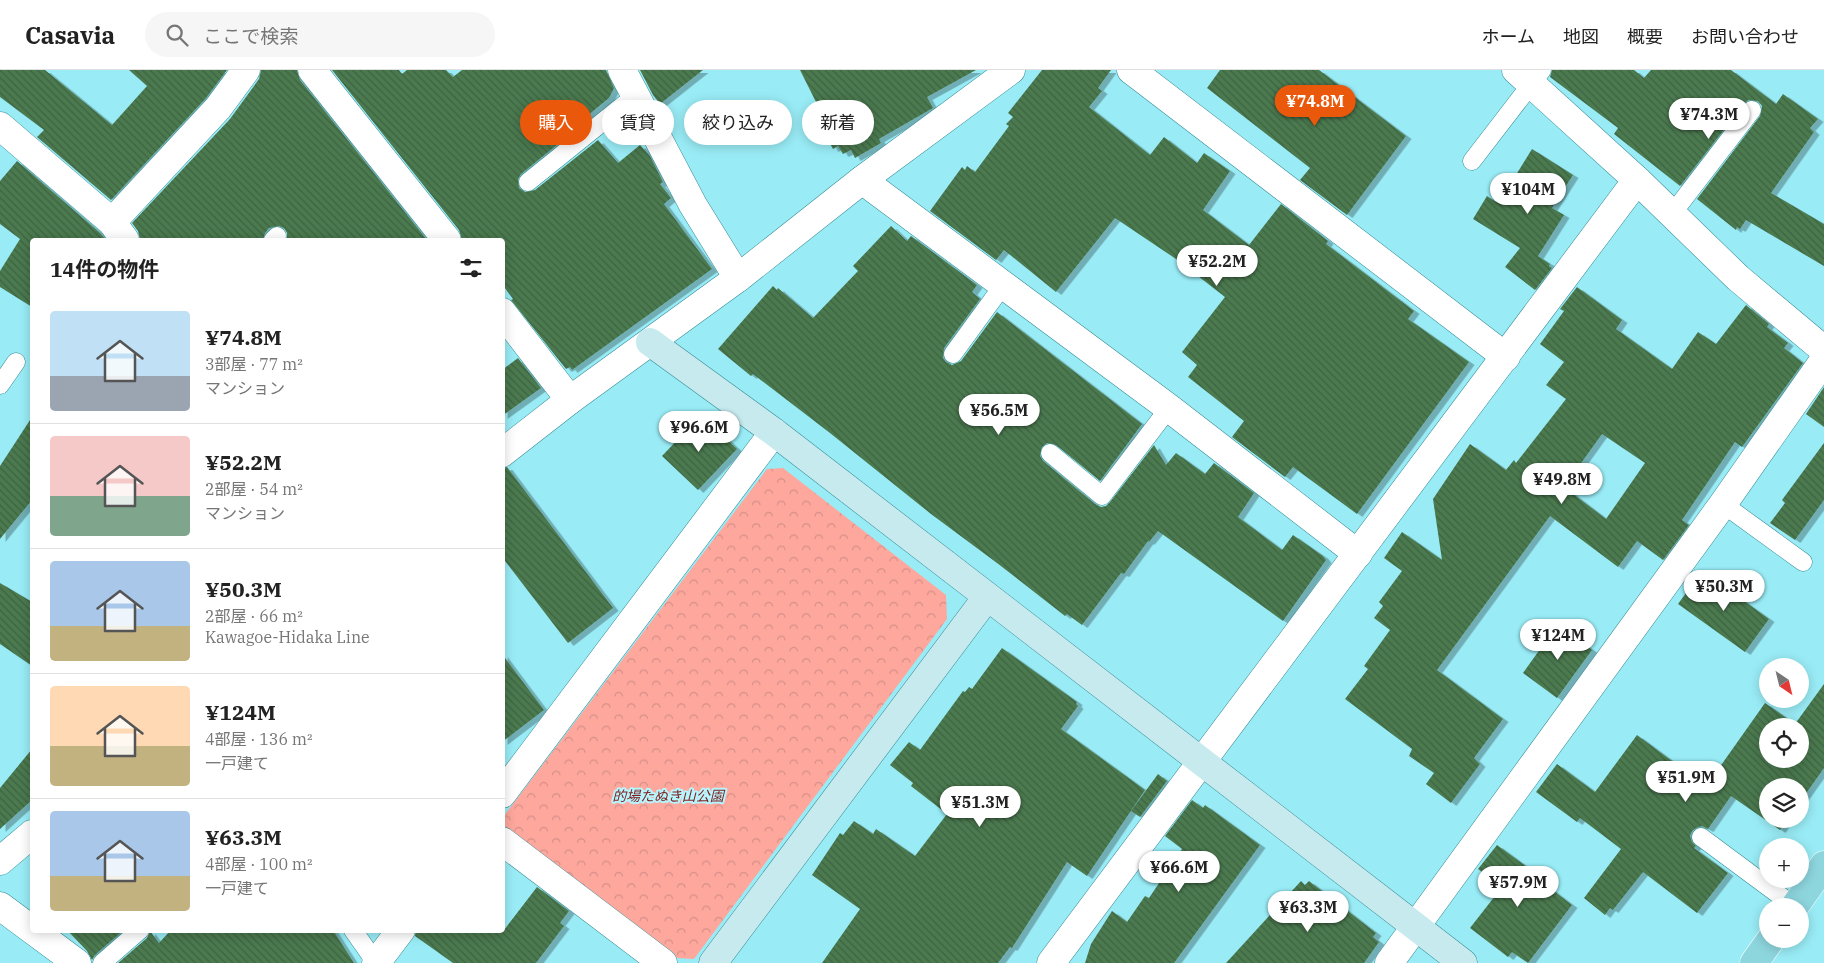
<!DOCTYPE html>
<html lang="ja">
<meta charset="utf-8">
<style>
body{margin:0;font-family:"IBM Plex Serif","Noto Sans JP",serif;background:#f6f6f6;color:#222;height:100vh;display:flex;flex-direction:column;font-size:19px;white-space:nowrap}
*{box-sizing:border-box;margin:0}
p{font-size:16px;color:#767676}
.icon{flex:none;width:28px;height:28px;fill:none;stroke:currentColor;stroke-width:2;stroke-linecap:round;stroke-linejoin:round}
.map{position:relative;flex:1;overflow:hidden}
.drawer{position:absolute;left:30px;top:168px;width:475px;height:695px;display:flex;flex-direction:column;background:#fff;border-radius:5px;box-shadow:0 2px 12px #0003}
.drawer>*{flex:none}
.top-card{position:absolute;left:520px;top:30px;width:475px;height:45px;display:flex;gap:10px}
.needle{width:32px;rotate:145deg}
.tools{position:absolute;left:1759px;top:588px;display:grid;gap:10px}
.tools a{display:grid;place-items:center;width:50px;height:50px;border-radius:50%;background:#fff;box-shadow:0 2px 12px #0003;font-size:25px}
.price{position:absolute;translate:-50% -42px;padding:0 11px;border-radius:18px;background:#fff;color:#222;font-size:16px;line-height:32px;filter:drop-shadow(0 1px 2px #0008)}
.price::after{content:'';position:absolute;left:50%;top:30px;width:15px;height:11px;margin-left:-8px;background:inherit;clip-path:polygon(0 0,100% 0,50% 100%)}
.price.current{background:#ea580c;color:#fff}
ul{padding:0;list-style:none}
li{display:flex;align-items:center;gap:15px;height:125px;padding:0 20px}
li+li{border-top:1px solid #e0e0e0}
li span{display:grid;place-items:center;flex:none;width:140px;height:100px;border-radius:5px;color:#555}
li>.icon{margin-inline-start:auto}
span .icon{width:60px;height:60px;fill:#fffc;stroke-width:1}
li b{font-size:21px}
h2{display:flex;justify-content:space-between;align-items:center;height:60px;padding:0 20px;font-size:21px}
.chip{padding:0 18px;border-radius:22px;background:#fff;box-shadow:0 2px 12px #0003;font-size:18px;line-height:45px}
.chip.current{background:#ea580c;color:#fff}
header{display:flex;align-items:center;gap:30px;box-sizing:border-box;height:70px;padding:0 25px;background:#fff;border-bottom:1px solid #e0e0e0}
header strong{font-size:24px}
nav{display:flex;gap:28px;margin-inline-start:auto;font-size:18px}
.search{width:350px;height:45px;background:#f6f6f6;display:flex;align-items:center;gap:12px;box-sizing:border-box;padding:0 18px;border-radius:28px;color:#767676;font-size:19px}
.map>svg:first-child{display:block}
.park{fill:url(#park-crowns)}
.building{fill:url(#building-back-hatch);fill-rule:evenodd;filter:url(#shadow)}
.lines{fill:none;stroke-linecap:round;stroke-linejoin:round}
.lane-casing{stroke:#388c96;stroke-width:19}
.street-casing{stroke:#388c96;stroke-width:29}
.secondary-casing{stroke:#388c96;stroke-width:29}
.primary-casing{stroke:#fff;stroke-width:29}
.lane{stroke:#fff;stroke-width:18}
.street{stroke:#fff;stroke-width:28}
.secondary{stroke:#c6eaee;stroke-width:28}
.primary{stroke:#8ed6de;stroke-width:28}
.labels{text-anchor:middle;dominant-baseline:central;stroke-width:4;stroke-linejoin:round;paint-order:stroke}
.park-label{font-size:14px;font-style:italic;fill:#801c1c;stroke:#b6f6fe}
</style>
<header>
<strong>Casavia</strong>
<div class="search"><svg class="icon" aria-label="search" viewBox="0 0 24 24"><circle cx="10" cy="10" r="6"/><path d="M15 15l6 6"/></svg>ここで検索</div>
<nav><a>ホーム</a><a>地図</a><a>概要</a><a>お問い合わせ</a></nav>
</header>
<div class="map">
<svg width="1824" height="893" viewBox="0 0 1824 893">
<defs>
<pattern id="park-crowns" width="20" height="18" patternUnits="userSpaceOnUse" patternTransform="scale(1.25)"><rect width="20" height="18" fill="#fda79d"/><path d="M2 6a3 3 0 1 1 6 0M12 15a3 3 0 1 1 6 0" fill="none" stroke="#d78f87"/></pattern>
<pattern id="building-back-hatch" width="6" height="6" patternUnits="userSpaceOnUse" patternTransform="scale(1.25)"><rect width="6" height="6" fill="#4c7a50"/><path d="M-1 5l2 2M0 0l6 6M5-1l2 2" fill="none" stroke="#3d6342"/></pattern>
<filter id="shadow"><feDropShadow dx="5.5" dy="3" stdDeviation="0" flood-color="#0004"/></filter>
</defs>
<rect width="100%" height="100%" fill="#99ecf6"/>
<!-- park -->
<path class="park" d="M783,398L946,525L947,549L694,889L677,888L506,760L503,747L767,399Z"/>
<!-- building -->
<g class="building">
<path d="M0,0H45L112,55L147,16L129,0H227L206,28L111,130L37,67L44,60L0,27Z"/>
<path d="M261,0H297L300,10L427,170H287V163L284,158L279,156L269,158L265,163L263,170H140L138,161L132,153L230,49L259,9Z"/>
<path d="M332,0H399L402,4L407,0H446L453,7L462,0H606L614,18L609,28L581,51L584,53L521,104L518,109L519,118L525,122L535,120L598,70L618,93L640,75L650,86L663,112L660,114L671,128L664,134L712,199L572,300L570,297L566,299L511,230L513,229L502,214V170H462L459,160Z"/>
<path d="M640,0H703L660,34L653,25Z"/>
<path d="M800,0H976L927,27L933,38L879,69L881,73L855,88L851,80L843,84L838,76L833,79L811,40L818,36Z"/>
<path d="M1042,0H1111L1098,18L1102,21L1089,37L1150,85L1164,67L1197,93L1204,83L1230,101L1203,140L1249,175L1281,134L1328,171L1326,174L1414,241L1408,249L1469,292L1357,444L1293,397L1285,407L1232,367L1244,351L1188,307L1197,295L1182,282L1225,227L1176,189L1115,148L1056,222L1004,180L996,190L930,141L962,97L965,100L967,96L975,102L1009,56L1006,54L1013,47L1008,43Z"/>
<path d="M1220,0H1319L1406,66L1347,145L1300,110L1310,98L1207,18Z"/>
<path d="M1552,0H1634L1644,8L1651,0H1731L1776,34L1783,24L1818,49L1810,58L1814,62L1771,123L1824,154V196L1746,150L1740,159L1737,157L1736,160L1697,129L1760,46L1762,36L1758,31L1748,30L1744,34L1680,116L1614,64L1618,58L1550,7Z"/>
<path d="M1532,79L1573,105L1552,138L1564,145L1538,186L1550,194L1549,196L1552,198L1535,220L1505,197L1520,178L1473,149L1487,126L1496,132L1503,120L1506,121Z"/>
<path d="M17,91L100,163L106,170H32V237L0,217V201L20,169L0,154V111Z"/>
<path d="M891,156L907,171L911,166L977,215L972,222L980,229L944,278L943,288L946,292L952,295L961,291L997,242L1142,354L1100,411L1056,375L1047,373L1042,377L1040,386L1043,391L1095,434L1101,437L1106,436L1110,432L1154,375L1166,395L1176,383L1205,404L1214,393L1254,423L1238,447L1282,480L1293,465L1323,486L1326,490L1283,551L1158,461L1149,472L1148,471L1124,504L1121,503L1082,555L1067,544L1065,546L997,493L931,444L830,363L753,304L751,306L718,279L773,216L777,220L778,218L813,248L858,201L853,196Z"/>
<path d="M1577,217L1622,250L1616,259L1672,299L1698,262L1716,274L1746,235L1769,254L1767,257L1788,273L1784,278L1803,293L1742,377L1735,372L1682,450L1689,455L1663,490L1637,471L1618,497L1550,446L1437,600L1503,649L1474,688L1480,694L1451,733L1426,714L1434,703L1409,686L1412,679L1345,629L1368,599L1364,596L1390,560L1374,548L1383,536L1379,532L1402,501L1384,488L1402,462L1442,490L1433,429L1470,374L1506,400L1514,390L1516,393L1566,329L1546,315L1564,292L1540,274L1564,241L1560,239ZM1602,364L1645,393L1606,449L1564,417Z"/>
<path d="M518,288L541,318L502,346V300Z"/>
<path d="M1824,317V357L1806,344Z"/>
<path d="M701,345L737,379L698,420L662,386Z"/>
<path d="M32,347V430L0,469V396Z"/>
<path d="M1824,373V430L1795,470L1770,453L1785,433L1782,430Z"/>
<path d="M507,397L613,538L568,573L502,487V398Z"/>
<path d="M1702,501L1769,549L1745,582L1678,534Z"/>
<path d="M0,513L32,532V596L0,574Z"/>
<path d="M1558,554L1592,580L1557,628L1523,603Z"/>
<path d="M1002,578L1077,632L1076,634L1078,636L1061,659L1145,720L1087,806L1067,792L1012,878L1010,877L998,893H822L860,839L812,805L840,763L843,765L854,751L873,764L876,759L915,786L947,744L911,716L913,713L890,695L909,672L920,680L963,621L965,622L969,617L972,619Z"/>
<path d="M502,584L544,640L502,672Z"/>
<path d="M1824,614V698L1800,732V716H1768V749H1788L1780,760L1731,726L1708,759L1702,756L1696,758L1692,761L1690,766L1692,772L1696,776L1694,778L1728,803L1697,843L1643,802L1613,840L1610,838L1605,845L1584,828L1621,779L1580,748L1577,752L1536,722L1557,694L1595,722L1637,665L1699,711L1704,712L1708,706L1712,708L1765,633L1795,654ZM1768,656H1800V689H1768Z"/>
<path d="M32,679V730L0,759V718Z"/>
<path d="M1158,704L1167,711L1140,747L1131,741Z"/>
<path d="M1192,730L1203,738L1205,735L1260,775L1174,893H1085L1091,874L1112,841L1127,852L1145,826L1149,828L1182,779L1165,766Z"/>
<path d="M1497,775L1527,797L1525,799L1572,835L1528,893L1512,882L1508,887L1470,858L1502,817L1478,799Z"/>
<path d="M1301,811L1305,815L1309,811L1376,863L1373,867L1379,872L1364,893H1226Z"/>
<path d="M537,817L569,841L560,853L564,856L536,893H453L415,866L416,860H504Z"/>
<path d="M67,860H124L95,885L92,890L87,881Z"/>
<path d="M171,860H333L354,893H118L147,868L150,861L159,873Z"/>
</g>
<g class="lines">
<!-- lane casing -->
<g class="lane-casing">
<g id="lane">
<path d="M1472,91L1542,0"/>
<path d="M528,112L636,25"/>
<path d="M1672,144L1752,40"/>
<path d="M273,170L277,166"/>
<path d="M953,284L1004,214"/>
<path d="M0,315L16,292"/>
<path d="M1050,383L1102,426L1169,338"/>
<path d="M1723,434L1803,492"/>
<path d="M1701,767L1794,836"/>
<path d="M353,860L376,893"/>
<path d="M102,893L140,860"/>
</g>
</g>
<!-- street casing -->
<g class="street-casing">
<g id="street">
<path d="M312,0L447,170"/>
<path d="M622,0L693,135L738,208"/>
<path d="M1131,0L1506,287"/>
<path d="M1516,0L1637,110L1738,208L1824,280"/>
<path d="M0,56L112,152L125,170"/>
<path d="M862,110L1169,338L1358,484"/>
<path d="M112,152L218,38L246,0"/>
<path d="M502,242L570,330"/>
<path d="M502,383L570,330L738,208L862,110L1011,0"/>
<path d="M502,724L774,362"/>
<path d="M502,771L663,893"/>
<path d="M0,791L32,764"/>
<path d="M0,836L77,893"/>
<path d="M376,893L401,860"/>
<path d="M1051,893L1637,110"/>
<path d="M1389,893L1723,434L1824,290"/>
</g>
</g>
<!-- secondary casing -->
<g class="secondary-casing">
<g id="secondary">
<path d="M650,272L774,362L1463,893"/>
<path d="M713,893L987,527"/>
</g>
</g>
<!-- primary casing -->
<g class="primary-casing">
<g id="primary">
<path d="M1795,836L1824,795"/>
<path d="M1754,893L1771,869"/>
</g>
</g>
<!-- lane -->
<use href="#lane" class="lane"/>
<!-- street -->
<use href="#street" class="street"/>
<!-- secondary -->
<use href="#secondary" class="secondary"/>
<!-- primary -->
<use href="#primary" class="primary"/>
</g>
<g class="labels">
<!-- park labels -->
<g class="park-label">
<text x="668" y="726">的場たぬき山公園</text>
</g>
</g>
</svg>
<div class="tools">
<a><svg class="needle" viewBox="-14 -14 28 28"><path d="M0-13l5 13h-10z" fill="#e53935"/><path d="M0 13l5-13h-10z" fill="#767676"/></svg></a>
<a><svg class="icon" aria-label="locate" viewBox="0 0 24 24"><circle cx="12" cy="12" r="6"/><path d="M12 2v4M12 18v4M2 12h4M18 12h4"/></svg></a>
<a><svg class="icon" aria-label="layers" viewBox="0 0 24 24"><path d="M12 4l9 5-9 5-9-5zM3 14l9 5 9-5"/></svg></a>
<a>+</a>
<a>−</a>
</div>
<b class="price current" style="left:1315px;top:57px">¥74.8M</b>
<b class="price" style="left:1709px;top:70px">¥74.3M</b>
<b class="price" style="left:1528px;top:145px">¥104M</b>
<b class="price" style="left:1217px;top:217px">¥52.2M</b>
<b class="price" style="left:999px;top:366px">¥56.5M</b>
<b class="price" style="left:699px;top:383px">¥96.6M</b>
<b class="price" style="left:1562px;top:435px">¥49.8M</b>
<b class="price" style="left:1724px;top:542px">¥50.3M</b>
<b class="price" style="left:1558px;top:591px">¥124M</b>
<b class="price" style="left:1686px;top:733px">¥51.9M</b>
<b class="price" style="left:980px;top:758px">¥51.3M</b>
<b class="price" style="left:1179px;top:823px">¥66.6M</b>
<b class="price" style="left:1518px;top:838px">¥57.9M</b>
<b class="price" style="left:1308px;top:863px">¥63.3M</b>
<div class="top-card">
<a class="chip current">購入</a>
<a class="chip">賃貸</a>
<a class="chip">絞り込み</a>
<a class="chip">新着</a>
</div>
<section class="drawer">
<h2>14件の物件<svg class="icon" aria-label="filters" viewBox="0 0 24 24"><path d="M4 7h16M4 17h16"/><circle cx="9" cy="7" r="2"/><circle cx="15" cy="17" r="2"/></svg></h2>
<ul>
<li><span style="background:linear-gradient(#bfe0f5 65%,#9aa5b1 0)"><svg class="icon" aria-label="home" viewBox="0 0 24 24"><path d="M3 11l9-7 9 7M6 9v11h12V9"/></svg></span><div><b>¥74.8M</b><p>3部屋 · 77 m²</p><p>マンション</p></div></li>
<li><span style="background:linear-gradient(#f6c9c9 60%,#7fa58c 0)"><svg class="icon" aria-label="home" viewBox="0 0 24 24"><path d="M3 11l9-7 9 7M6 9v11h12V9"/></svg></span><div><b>¥52.2M</b><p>2部屋 · 54 m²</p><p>マンション</p></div></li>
<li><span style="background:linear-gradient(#a9c7e8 65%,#c2b280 0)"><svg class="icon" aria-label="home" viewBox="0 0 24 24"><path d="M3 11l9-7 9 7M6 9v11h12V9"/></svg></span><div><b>¥50.3M</b><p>2部屋 · 66 m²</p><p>Kawagoe-Hidaka Line</p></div></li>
<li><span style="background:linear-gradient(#ffd9b3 60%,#c2b280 0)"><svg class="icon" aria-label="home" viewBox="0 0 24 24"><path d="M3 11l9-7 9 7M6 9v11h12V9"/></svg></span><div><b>¥124M</b><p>4部屋 · 136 m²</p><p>一戸建て</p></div></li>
<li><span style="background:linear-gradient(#a9c7e8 65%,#c2b280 0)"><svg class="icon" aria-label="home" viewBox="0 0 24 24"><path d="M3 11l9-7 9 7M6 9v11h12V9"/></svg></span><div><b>¥63.3M</b><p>4部屋 · 100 m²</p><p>一戸建て</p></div></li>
</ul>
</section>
</div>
